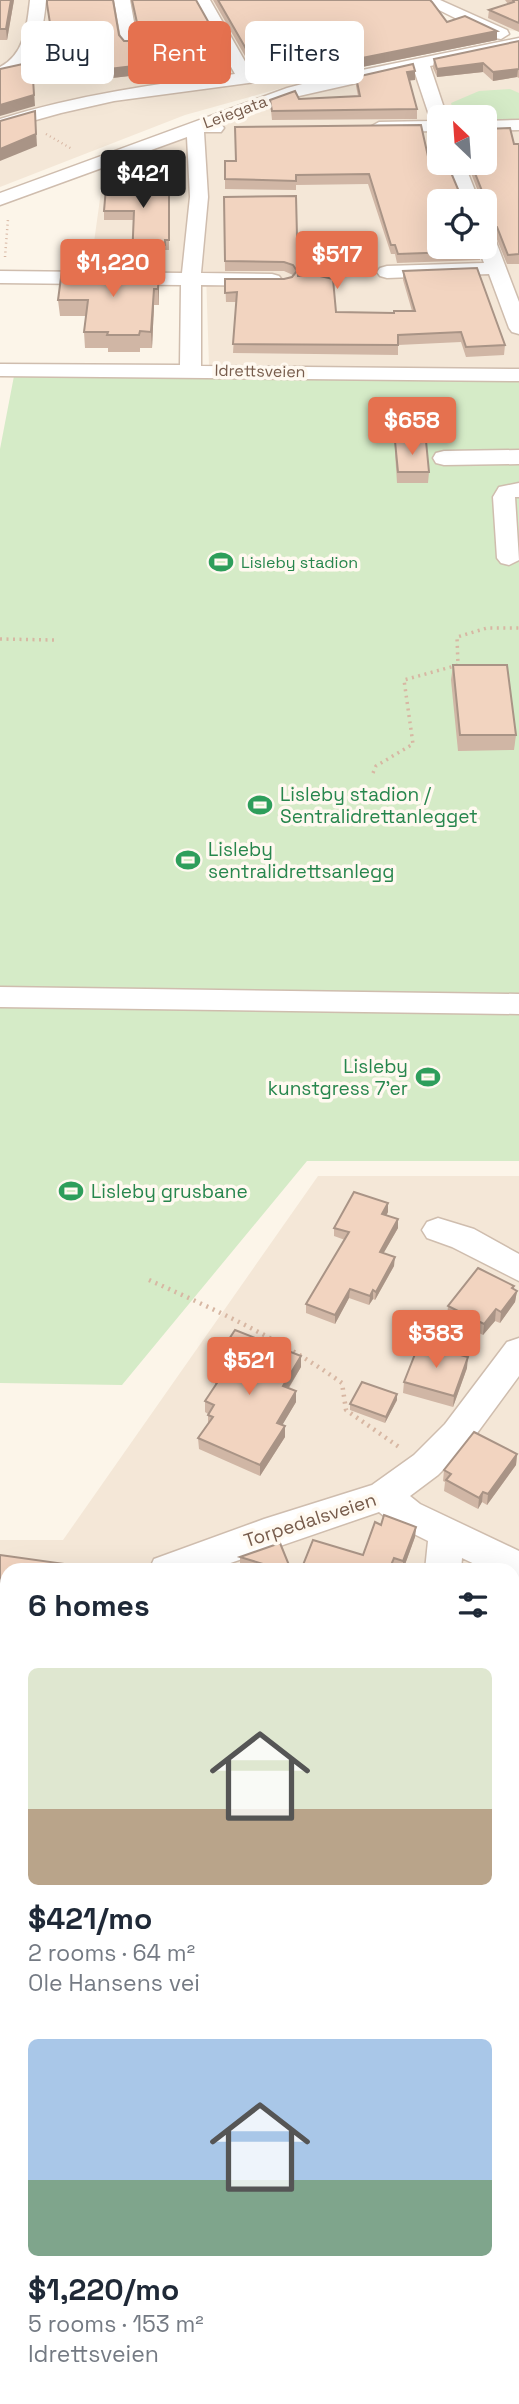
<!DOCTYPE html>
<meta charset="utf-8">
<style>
body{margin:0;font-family:"Space Grotesk",sans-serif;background:#f2f2f3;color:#1f2937;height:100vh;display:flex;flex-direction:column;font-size:26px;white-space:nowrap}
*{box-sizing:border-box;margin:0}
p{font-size:23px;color:#747a83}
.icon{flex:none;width:38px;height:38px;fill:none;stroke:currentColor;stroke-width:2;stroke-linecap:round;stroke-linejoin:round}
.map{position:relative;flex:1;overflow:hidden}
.details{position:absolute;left:0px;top:1563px;width:520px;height:842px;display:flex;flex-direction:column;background:#fff;border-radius:21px 21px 0 0;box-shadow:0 7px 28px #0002}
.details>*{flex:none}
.top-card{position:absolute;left:21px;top:21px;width:478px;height:63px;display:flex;gap:14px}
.needle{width:46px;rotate:335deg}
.fabs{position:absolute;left:427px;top:105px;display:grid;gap:14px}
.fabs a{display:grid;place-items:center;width:70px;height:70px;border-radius:10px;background:#fff;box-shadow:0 7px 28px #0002;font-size:35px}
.price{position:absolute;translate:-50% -60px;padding:0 16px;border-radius:7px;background:#e5714f;color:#fff;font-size:23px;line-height:46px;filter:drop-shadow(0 2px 4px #0008)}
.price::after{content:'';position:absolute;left:50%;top:42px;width:21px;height:16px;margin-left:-10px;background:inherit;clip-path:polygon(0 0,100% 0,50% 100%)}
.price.active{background:#222;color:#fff}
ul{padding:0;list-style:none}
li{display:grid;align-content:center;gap:14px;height:371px;padding:0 28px}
li span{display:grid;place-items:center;height:217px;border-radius:10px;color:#555}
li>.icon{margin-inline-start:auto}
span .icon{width:126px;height:126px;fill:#fffc;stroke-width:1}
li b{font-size:30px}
h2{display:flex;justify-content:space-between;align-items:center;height:84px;padding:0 28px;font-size:30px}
.pill{padding:0 24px;border-radius:10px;background:#fff;box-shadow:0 7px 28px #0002;font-size:24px;line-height:63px}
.pill.active{background:#e5714f;color:#fff}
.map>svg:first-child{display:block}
.residential{fill:#f4e7d7;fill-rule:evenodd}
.green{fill:#d5ebc7}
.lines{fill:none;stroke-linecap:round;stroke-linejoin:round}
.minor-casing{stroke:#cfbdae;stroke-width:3}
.path-far2{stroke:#d7b7a3;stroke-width:2.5;stroke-dasharray:1 3.5;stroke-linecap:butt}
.path-far1{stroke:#d7b7a3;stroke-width:3.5;stroke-dasharray:2 4.5;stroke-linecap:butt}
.path{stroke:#d7b7a3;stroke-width:4.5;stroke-dasharray:2 5;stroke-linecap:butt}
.minor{fill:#fff;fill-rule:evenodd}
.wall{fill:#d0b6a5}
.shaded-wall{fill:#a99486}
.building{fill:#f2d4c0;stroke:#a99486;stroke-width:2}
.labels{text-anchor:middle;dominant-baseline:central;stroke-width:7;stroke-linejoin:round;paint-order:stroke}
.far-street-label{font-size:16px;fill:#775c4c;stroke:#fff9f0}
.far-leisure-label{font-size:16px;fill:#27864d;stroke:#fff9f0;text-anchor:start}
.leisure-label{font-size:19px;fill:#27864d;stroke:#fff9f0;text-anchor:start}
.street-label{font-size:19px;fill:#775c4c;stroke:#fff9f0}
</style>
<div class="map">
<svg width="519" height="2404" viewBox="0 0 519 2404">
<rect width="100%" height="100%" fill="#fcf5e9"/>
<!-- residential -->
<g class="residential">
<path d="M0,0H356L361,66L185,115L0,187Z"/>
<path d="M441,0H519V31L505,30Z"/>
<path d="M517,46L519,47V369L209,366L206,273L90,271L104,170L305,93ZM439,117H485V163H439ZM439,201H485V247H439Z"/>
<path d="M318,1176H519V2404H0V1540H63ZM7,1570H513V2398H7Z"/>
</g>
<!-- green -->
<g class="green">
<path d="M510,89L519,93V123L485,124V117H455L451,103L479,91Z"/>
<path d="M14,376L519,382V1161H307L122,1385L0,1383V449Z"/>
</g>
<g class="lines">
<!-- minor casing -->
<g class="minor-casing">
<g id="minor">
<path d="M30,0H46C43,33 37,70 0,79V67C25,54 27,26 30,0Z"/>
<path d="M114,0H130L138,44L136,48H124L122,44Z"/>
<path d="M194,0H210L251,72L292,69L318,72L321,76L312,81L271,80L114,101L61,113L0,130V119C77,95 155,84 235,74Z"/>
<path d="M419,0H440L507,30L509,34L501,39L495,38Z"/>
<path d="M519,38V48L430,66L447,117H439V131L379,132L370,127L379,122L431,121L414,70L299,96L221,124L224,128L221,132H204L208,197L201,273L272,274L279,276L282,280L279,284L272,286L201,285V366L519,369V381L0,376V364L180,365L181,285L0,283V271L182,273L190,197L187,137L0,205V193L287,88L333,76Z"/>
<path d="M519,120V130L485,131V121Z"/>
<path d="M446,163H464L479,201H461Z"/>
<path d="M485,233L495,239L519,302V334L512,332L509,328L489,274L387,278L380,276L377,272L380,268L387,266L484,263L478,247H485Z"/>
<path d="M519,450V464L444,465L436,463L433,458L436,453L444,451Z"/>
<path d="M519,483V497H515L519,560L509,565L501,563L497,558L493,497L499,487Z"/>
<path d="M0,987L519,994V1014L0,1007Z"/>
<path d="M438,1218L474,1229L519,1254V1281L452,1247L427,1238L422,1230L427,1222Z"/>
<path d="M519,1338V1376L469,1444L438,1475L410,1496L420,1504L519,1551V1583L513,1581V1570H487L462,1558L461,1570H425L428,1541L394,1524L379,1512L210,1570H149L154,1559L264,1519L372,1485L414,1455L445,1424L507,1342Z"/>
<path d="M7,1718V1760L0,1762V1720Z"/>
<path d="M519,1991V2033L513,2035V1994Z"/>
<path d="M295,2398H343L341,2404H293Z"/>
<path d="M377,2398H423L425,2404H379Z"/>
</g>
</g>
<!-- path-far2 -->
<g class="path-far2">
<path d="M46,134L72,149"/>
<path d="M5,257L8,219"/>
</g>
<!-- path-far1 -->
<g class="path-far1">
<path d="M0,639L54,640"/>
<path d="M373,773L376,766L413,744L404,680L458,665L457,637L487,628H519"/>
</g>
<!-- path -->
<path class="path" d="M149,1280C216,1310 282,1340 342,1383L346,1410L399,1447"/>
<!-- minor -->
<use href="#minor" class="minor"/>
</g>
<!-- wall -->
<g class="wall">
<path d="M0,0H14L7,40H0Z"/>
<path d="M131,0H196L227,55V65L59,84L47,4L119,35L124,41H136L139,38Z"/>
<path d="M213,0H430L447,22L497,31V40L352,69L349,55L274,61V68H264V62L249,63Z"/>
<path d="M505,0H519V32L488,18L489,10L508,4Z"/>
<path d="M519,41V78L517,77L493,81L483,72L437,77L433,68L434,59Z"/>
<path d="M356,77L415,80H409L417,109V119L272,120L270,100L358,96L356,86Z"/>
<path d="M514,144H519V264H507L496,237L485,232V201H439L481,251L480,260L397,263L395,254H391L368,184L296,185V190L225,189V161H429L460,194H479L469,168V163Z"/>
<path d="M169,175V250H165V255H161L160,270H132L134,220H104V211Z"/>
<path d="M296,196L298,276L336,312L394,313L412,311L403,280V271L505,345L504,355L466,357L461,342L398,345V355L233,353L236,302H226L225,279H284L292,277L293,275L284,271H225L224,197Z"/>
<path d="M159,271V305H154L152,348H140V352H108V348H85L84,332L86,316H60L58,300Z"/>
<path d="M395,441L429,472L428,483H397L395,452Z"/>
<path d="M453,665L516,735L514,750L458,751L451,680Z"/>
<path d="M388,1212L386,1216L398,1228L383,1254L394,1266L375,1300L373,1299L369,1305L349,1298L335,1324L306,1313V1304L345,1240L334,1236V1228Z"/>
<path d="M514,1289L517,1291L515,1302L500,1323L495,1321L483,1335L447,1317L448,1306Z"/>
<path d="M301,1356V1367L289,1388L296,1391V1402L282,1425L285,1426V1437L260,1476L199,1449L198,1438L208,1424V1414L205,1412V1401L215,1387V1378L212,1377V1365Z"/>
<path d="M467,1368L453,1407L403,1393L404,1382Z"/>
<path d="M397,1394V1400L385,1423L350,1410V1404Z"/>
<path d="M517,1454L516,1465L487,1505L482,1502L478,1509L444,1491L445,1482L443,1481L444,1470Z"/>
<path d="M381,1525L416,1527L415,1537L403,1570L393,1568L363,1555Z"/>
<path d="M0,1555L7,1570V1601L0,1600Z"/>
<path d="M240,1557L291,1570H264L240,1563Z"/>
<path d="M513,1615L519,1616V1668L513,1666Z"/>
<path d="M7,1797V1812L4,1810L3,1801Z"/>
<path d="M519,1823V1870L513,1868V1840Z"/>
<path d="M513,2207L519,2219V2365L513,2366Z"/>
</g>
<!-- shaded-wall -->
<g class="shaded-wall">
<path d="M11,0H14L7,40L6,29Z"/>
<path d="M497,31V40L352,69V60Z"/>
<path d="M349,46V55L274,61V58L271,52Z"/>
<path d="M264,53V62L249,63V54Z"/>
<path d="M227,55V65L59,84L58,75Z"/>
<path d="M483,63V72L437,77V69Z"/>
<path d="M518,69L517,77L493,81V72Z"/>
<path d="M415,71V80L406,81L407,72Z"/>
<path d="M33,73L35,106L0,116V105Z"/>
<path d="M35,111L37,146L0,161V149Z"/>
<path d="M159,271V305L158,289Z"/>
<path d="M154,289V305L152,348L151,332Z"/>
<path d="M388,1203V1212L382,1223V1214Z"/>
<path d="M398,1219V1228L379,1261L380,1252Z"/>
<path d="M395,1257L394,1266L375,1300L376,1292Z"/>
<path d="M514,1286L513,1296L517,1291L515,1302L500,1323L501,1312Z"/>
<path d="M350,1289L349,1298L335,1324V1315Z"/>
<path d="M373,1290V1299L369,1305L370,1296Z"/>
<path d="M496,1309L495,1321L483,1335L484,1324Z"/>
<path d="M301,1356V1367L283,1397V1386Z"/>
<path d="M468,1357L467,1368L453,1407L454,1396Z"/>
<path d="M296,1391V1402L277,1434V1423Z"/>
<path d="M397,1394V1400L385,1423L386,1417Z"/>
<path d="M285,1426V1437L260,1476V1465Z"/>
<path d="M517,1454L516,1465L487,1505L488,1494Z"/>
<path d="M483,1492L482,1502L478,1509L479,1498Z"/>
<path d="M416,1527L415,1537L403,1570V1561Z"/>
<path d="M519,1787V1796L513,1798V1789Z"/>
<path d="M7,1917V1928L0,1940V1929Z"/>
<path d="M4,2134L6,2142L1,2154L0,2144Z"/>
</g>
<!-- building -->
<g class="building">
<path d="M0,0H11L6,29H0Z"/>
<path d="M47,0H113L119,35L124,41H136L140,36L132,0H196L227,55L58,75L47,4Z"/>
<path d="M218,0H430L432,2L447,22L465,16L497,31L352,60L349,46L271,52L274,58L264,59V53L249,54Z"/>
<path d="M513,0H519V23L489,10L514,2Z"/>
<path d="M519,41V69L493,72L483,63L437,69L434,59Z"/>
<path d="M32,62L34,95L0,105V69Z"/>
<path d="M413,64L415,71L407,72L417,109L272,111L270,100L295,91L299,99L360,96L356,77Z"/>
<path d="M35,111L36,134L0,149V121Z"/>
<path d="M421,125L429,161L439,160V163H447L460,194H480L482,191L471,163H485V129L510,128L514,144H519V254L508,255L497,227L485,222V201H439V247H479L481,251L398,254L395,245H391L369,174L296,175V181L225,179V161H236L235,127Z"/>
<path d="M169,175V240H165V245H161L160,260H132L134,211H104L107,176Z"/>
<path d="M296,196L298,276H320L333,279L336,312L394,313V311H415L403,271L477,268L505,345L466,347L461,332L398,335V345L233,344L237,292L225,293V279H284L292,277L297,271L293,265L284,262L225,261L224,197Z"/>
<path d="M62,270L159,271L158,289H154L151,332L140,331L139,335H107L108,332H84L88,300H58Z"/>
<path d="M395,441H426L429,472H398Z"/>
<path d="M453,665H507L516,735H460Z"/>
<path d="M354,1192L388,1203L382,1214L398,1219L380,1252L395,1257L376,1292L373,1290L370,1296L350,1289L335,1315L306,1304L349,1232L334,1228Z"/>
<path d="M478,1268L514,1286L512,1288L517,1291L501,1312L496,1309L484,1324L448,1306Z"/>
<path d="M235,1330L301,1356L283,1386L296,1391L277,1423L285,1426L260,1465L198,1438L213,1417L208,1415L214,1405L205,1401L219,1380L215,1379L221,1369L212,1365Z"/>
<path d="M419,1344L468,1357L454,1396L404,1382Z"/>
<path d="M362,1382L397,1394L386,1417L350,1404Z"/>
<path d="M474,1432L517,1454L488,1494L483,1492L479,1498L446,1480L451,1474L444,1470Z"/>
<path d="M384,1515L416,1527L403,1561L394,1558L389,1570H301L313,1540L363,1555L375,1522L381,1525Z"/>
<path d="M280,1543L291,1570H283L240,1557Z"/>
<path d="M0,1555L65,1564L64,1570H7V1591L0,1590Z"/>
<path d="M247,1567L248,1570H238Z"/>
<path d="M513,1615L519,1616V1657L513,1655Z"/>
<path d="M513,1720L519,1736V1787L513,1789Z"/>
<path d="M519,1823V1864L513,1862V1840Z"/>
<path d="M0,1881L7,1884V1917L0,1929Z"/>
<path d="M0,2092L7,2095V2135L4,2134L0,2144Z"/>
<path d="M516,2206L519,2219V2358L513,2359V2207Z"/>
<path d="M126,2398H231L228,2404H124Z"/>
</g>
<!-- icons -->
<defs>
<g id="stadium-bare" transform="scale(1.89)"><path d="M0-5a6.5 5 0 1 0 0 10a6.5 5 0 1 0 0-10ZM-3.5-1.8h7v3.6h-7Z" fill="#2e9e5b" stroke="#fff9f0" stroke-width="2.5" paint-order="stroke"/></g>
</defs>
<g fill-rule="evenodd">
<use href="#stadium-bare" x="221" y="562"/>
<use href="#stadium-bare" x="260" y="805"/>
<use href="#stadium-bare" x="188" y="860"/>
<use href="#stadium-bare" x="428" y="1077"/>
<use href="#stadium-bare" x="71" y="1191"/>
</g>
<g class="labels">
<!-- far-street labels -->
<g class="far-street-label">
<text transform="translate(235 112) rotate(-20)">Leiegata</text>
<text transform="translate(260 371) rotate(1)">Idrettsveien</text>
</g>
<!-- far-leisure labels -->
<g class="far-leisure-label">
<text x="241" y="562">Lisleby stadion</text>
</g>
<!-- leisure labels -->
<g class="leisure-label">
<text x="280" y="794">Lisleby stadion /<tspan x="280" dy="22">Sentralidrettanlegget</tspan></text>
<text x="208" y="849">Lisleby<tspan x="208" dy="22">sentralidrettsanlegg</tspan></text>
<text x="408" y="1066" text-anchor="end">Lisleby<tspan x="408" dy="22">kunstgress 7'er</tspan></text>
<text x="91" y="1191">Lisleby grusbane</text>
</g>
<!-- street labels -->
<g class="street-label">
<text transform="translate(310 1520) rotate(-18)">Torpedalsveien</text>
</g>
</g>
</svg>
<div class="fabs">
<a><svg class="needle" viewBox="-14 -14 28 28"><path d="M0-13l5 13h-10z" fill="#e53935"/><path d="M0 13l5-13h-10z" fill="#747a83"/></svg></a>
<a><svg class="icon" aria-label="locate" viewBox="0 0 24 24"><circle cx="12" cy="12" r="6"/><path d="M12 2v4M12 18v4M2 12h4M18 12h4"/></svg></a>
</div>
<b class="price active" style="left:143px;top:210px">$421</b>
<b class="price" style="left:337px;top:291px">$517</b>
<b class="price" style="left:113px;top:299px">$1,220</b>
<b class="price" style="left:412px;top:457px">$658</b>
<b class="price" style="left:436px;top:1370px">$383</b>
<b class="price" style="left:249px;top:1397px">$521</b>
<div class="top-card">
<a class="pill">Buy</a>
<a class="pill active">Rent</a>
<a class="pill">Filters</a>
</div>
<section class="details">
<h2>6 homes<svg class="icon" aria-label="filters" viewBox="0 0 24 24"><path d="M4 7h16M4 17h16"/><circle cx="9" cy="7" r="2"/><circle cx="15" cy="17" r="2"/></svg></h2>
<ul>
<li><span style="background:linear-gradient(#dfe7d0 65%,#b9a48a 0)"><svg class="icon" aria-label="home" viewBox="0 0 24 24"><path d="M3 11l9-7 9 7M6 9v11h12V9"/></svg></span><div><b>$421/mo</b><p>2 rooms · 64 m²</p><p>Ole Hansens vei</p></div></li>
<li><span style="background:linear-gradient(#a9c7e8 65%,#7fa58c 0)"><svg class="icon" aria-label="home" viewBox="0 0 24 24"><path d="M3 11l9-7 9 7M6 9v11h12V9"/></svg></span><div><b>$1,220/mo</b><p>5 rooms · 153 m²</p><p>Idrettsveien</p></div></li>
</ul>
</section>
</div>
